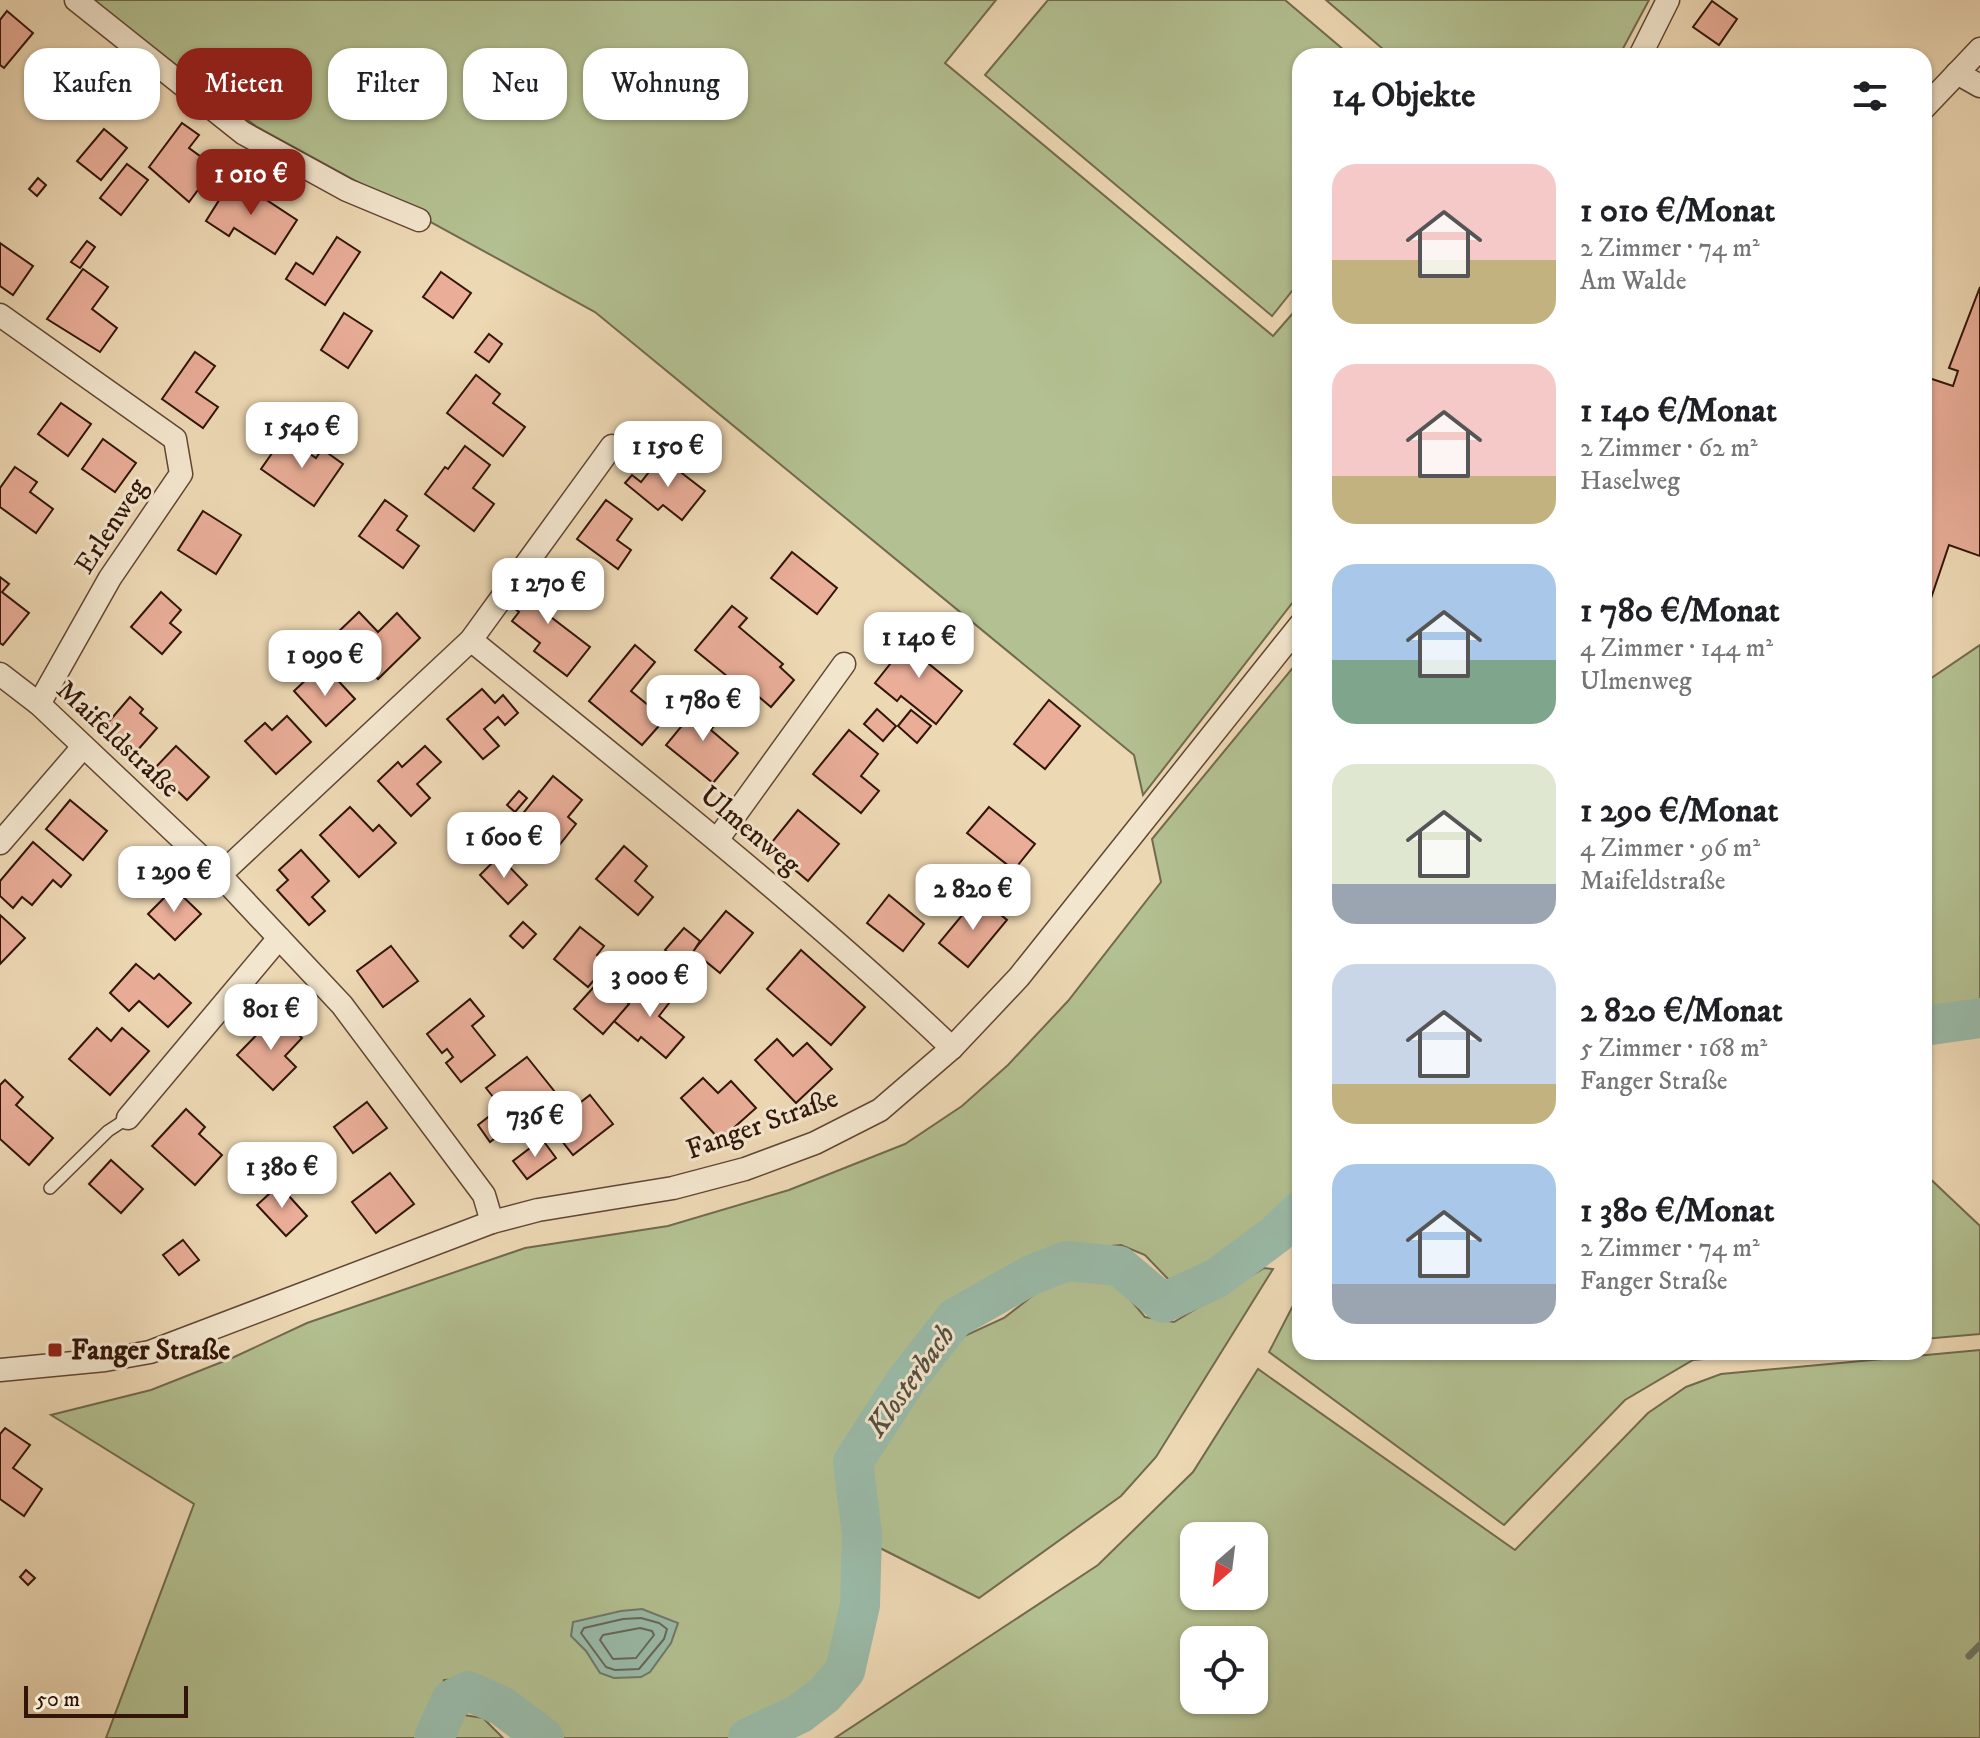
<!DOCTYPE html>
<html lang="de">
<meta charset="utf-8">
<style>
body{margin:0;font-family:"IM FELL DW Pica",serif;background:#f2f2f2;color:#202124;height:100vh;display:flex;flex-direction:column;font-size:30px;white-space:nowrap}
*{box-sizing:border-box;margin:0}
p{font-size:26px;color:#757577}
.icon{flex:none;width:44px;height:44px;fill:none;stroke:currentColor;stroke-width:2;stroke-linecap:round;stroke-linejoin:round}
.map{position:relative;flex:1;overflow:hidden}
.side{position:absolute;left:1292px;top:48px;width:640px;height:1312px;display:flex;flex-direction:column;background:#fff;border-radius:24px;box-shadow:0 2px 6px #0004}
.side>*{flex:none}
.hud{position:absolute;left:24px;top:48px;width:760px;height:72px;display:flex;gap:16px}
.needle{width:52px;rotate:208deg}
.tools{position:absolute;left:1180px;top:1522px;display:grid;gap:16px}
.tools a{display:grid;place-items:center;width:88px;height:88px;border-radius:16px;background:#fff;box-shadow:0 2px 6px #0004;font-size:40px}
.scale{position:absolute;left:24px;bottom:20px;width:164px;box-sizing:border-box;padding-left:8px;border:4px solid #321509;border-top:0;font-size:22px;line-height:28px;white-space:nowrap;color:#321509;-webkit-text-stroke:6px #f3e6ce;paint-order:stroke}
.price{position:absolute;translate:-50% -68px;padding:0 18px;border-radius:16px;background:#fff;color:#222;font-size:26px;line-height:52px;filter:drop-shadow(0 2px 4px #0008)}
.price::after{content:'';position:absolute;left:50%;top:48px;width:24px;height:18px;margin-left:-12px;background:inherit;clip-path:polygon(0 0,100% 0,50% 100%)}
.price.selected{background:#8f2418;color:#fff}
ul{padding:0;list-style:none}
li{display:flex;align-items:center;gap:24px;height:200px;padding:0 40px}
li span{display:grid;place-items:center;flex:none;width:224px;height:160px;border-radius:24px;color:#555}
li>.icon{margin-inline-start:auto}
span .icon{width:96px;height:96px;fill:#fffc;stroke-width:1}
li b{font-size:34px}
h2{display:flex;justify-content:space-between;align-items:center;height:96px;padding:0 40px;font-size:34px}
.tag{padding:0 28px;border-radius:24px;background:#fff;box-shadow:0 2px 6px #0004;font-size:28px;line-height:72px}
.tag.selected{background:#8f2418;color:#fff}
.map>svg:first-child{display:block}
.green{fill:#b3c091;stroke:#726a4d;stroke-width:2;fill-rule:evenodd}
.water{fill:#9abba9;stroke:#707969;stroke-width:2}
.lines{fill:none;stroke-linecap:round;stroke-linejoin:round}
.shore{stroke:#666859;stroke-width:2}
.stream{stroke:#707969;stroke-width:7}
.river{stroke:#9abba9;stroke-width:40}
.building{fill:#e9ad98;stroke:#321509;stroke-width:2}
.lane-casing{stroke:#614634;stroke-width:14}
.street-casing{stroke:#614634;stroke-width:25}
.lane{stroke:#f3e6ce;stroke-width:11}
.street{stroke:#f3e6ce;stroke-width:22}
.poi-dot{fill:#8f2418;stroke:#f3e6ce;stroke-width:3}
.labels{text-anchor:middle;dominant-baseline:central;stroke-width:6;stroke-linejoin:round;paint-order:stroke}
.street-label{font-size:28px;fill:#321509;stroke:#f3e6ce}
.poi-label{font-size:28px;font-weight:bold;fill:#321509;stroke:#f3e6ce;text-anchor:start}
.water-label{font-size:30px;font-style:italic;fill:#564f41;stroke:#f3e6ce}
</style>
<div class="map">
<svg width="1980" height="1738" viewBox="0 0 1980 1738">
<rect width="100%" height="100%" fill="#edd8b4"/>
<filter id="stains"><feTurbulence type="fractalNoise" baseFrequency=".0025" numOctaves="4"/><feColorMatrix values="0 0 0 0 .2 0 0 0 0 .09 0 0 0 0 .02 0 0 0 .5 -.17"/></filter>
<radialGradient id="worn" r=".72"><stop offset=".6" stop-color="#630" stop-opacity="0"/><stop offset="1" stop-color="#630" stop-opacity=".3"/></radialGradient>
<!-- green -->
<g class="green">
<path d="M91,0H996L945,63L1273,336L1300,305V593L1143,795L1134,755L595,312L257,127Z"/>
<path d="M1048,0H1285L1351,56H1300V281L1272,316L985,75Z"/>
<path d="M1326,0H1649L1619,56H1391Z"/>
<path d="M1980,645V1013L1924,1021V683Z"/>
<path d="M1300,659V1192C1264,1232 1220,1262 1169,1280L1145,1255L1121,1245L1050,1252L1027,1260L992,1289L974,1294L957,1303L939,1322L894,1383L843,1464L837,1484L848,1566L847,1606L842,1643L831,1677L819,1691L776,1718L731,1738H556L490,1687L465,1679L444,1680L434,1710L418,1738H106L194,1504L51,1415L151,1390L232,1358L307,1323L525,1248L668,1226L789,1190L905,1144L962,1106L1008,1065L1068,1001L1161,882L1152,839Z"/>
<path d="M1924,1173L1980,1226V1334L1924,1339Z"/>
<path d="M1264,1268L1273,1269L1156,1457L1121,1496L979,1598L876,1546L872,1465L913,1395L960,1338L1004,1318L1040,1290L1077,1277L1113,1279L1145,1317L1174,1322Z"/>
<path d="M1300,1292V1352H1780L1693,1360L1625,1400L1504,1525L1269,1352Z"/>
<path d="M1980,1350V1738H835L1098,1565L1193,1472L1258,1369L1515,1550L1648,1413L1686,1387L1721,1374ZM1194,1536H1254V1596H1194ZM1194,1640H1254V1700H1194Z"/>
<path d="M457,1714L483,1718L503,1738H443Z"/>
</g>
<!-- water -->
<path class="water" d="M642,1609L678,1623L671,1643L650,1672L641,1677L614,1678L600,1673L586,1651L571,1636L573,1622L621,1611Z"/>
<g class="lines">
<!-- shore -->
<g class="shore">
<path d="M641,1618L659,1623L667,1629L664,1639L639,1669L615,1670L606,1667L581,1633L584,1628L623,1619Z"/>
<path d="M640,1628L652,1631L654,1635L636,1658L613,1659L600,1640L603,1635Z"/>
</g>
<!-- stream -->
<path class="stream" d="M1969,1656L1980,1645"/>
<!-- river -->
<g class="river">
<path d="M1924,1026L1980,1018"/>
<path d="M434,1738L451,1700L468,1691L502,1706L544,1738"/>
<path d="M748,1738L799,1714L824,1695L845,1671L860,1605L862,1534L853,1462L907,1379L955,1318L1031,1275L1067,1261L1119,1266L1163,1303L1217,1278L1276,1234L1300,1211"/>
</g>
</g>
<!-- building -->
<g class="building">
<path d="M1712,1L1737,19L1719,45L1693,27Z"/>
<path d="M7,11L33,33L4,68L0,65V20Z"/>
<path d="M84,53L106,70L81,101L54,79L73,56L78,60Z"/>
<path d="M182,123L199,135L189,148L215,167L189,202L149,167Z"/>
<path d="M104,129L127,148L101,180L77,161Z"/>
<path d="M127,164L148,180L121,215L100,198Z"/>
<path d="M38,178L46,185L37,196L29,189Z"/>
<path d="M233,178L297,220L275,254L234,228L229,236L206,221Z"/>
<path d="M337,237L360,252L325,305L286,279L296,263L313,274Z"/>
<path d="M87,241L95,247L80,268L71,262Z"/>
<path d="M0,243L33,266L13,295L0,286Z"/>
<path d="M83,269L108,287L92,309L117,328L100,352L47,319Z"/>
<path d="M441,272L471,293L453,318L423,297Z"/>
<path d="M1980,287V556L1949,545L1924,619V393L1929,378L1953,386L1958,371L1949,368Z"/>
<path d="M344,313L372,331L348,368L321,350Z"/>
<path d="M489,334L502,344L489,362L475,352Z"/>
<path d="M195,352L215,366L196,392L218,407L203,428L162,399Z"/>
<path d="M476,375L500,394L493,403L525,427L503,456L447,413Z"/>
<path d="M61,403L91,424L68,456L38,434Z"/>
<path d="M284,436L316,458L322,449L343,464L314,506L261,469Z"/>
<path d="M103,439L136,463L115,492L82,469Z"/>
<path d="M465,446L490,465L473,488L494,504L474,531L425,494L445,467L448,469Z"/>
<path d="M661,457L705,491L682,520L663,505L658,510L625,483L632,475L641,482Z"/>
<path d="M15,467L37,482L30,492L53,509L36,533L0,507V488Z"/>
<path d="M385,500L407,516L397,530L419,546L403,568L359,536Z"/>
<path d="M606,500L632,519L617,540L631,550L618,569L577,539Z"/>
<path d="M203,511L241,535L216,574L178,550Z"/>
<path d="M792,552L837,588L817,614L771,578Z"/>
<path d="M0,577L9,584L2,592L29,613L3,645L0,643Z"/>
<path d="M550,577L567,589L547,614L590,647L567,676L534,651L540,643L512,621L519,612L510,605L528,583L539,592Z"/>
<path d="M161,592L181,610L170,623L181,632L162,654L131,627Z"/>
<path d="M732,606L747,618L739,627L783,664L780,667L794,680L771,707L735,677L733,681L695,650Z"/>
<path d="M359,612L378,632L397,613L420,638L378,679L335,635Z"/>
<path d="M918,629L936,643L923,659L962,691L936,724L901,696L897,701L875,683Z"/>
<path d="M635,645L655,662L631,691L665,719L642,745L589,701Z"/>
<path d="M332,674L355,699L326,726L294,691L311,675L320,685Z"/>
<path d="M482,689L495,703L503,695L518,713L505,725L498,717L484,729L499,746L483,759L447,719Z"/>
<path d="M130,697L143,709L140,713L157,728L136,752L106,725Z"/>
<path d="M703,700L722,716L711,730L738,753L713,783L666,745Z"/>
<path d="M1049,700L1080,726L1045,769L1014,744Z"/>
<path d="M877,709L896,726L883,741L864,724Z"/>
<path d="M911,710L931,726L917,743L898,726Z"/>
<path d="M287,716L311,742L276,774L245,741L265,723L272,730Z"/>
<path d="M849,730L878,754L861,776L879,791L861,813L813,774Z"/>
<path d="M176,746L209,777L187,800L154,769Z"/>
<path d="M425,746L441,762L417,784L430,798L411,816L378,781L398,762L402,767Z"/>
<path d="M553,776L582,800L568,817L576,824L557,848L520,817Z"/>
<path d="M519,791L527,798L515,812L507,805Z"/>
<path d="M70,800L107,831L83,860L46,829Z"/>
<path d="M350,807L373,831L379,825L396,843L359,877L320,835Z"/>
<path d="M989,807L1035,844L1014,870L967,833Z"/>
<path d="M798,810L839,844L808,881L768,847Z"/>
<path d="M33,842L71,875L61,887L53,880L32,905L22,897L13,908L0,896V881Z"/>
<path d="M624,846L647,866L635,881L653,897L638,915L596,879Z"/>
<path d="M301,850L329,881L312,897L325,911L309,925L277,890L288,880L279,870Z"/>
<path d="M499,856L527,885L508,904L480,875Z"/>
<path d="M174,888L201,914L175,940L148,914Z"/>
<path d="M889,895L924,924L903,951L867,923Z"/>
<path d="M978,896L1007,920L968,967L939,943Z"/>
<path d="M726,911L753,933L720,973L693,951Z"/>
<path d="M0,915L25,938L0,964Z"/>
<path d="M523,922L536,934L523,948L510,936Z"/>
<path d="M580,927L604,946L597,955L608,964L588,987L554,959Z"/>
<path d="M684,928L700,941L684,966L665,950Z"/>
<path d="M391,946L418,981L383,1007L357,971Z"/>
<path d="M801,950L865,1007L831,1045L767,989Z"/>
<path d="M136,964L154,979L159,974L191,1003L168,1027L139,1001L129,1011L110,993Z"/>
<path d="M650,978L673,998L659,1016L684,1037L666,1058L641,1037L638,1041L614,1021Z"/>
<path d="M601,979L629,1004L603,1034L574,1009Z"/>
<path d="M470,999L484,1016L472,1026L495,1055L461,1082L446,1063L453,1057L447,1049L442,1053L427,1034Z"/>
<path d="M277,1014L302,1038L285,1056L296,1067L273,1090L237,1055Z"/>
<path d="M97,1028L111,1041L122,1028L149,1051L110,1095L69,1059Z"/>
<path d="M777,1039L793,1056L807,1043L832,1069L796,1103L755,1060Z"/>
<path d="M527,1057L555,1092L490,1142L478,1125L501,1107L486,1088Z"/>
<path d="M703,1078L718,1093L731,1081L756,1108L720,1140L681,1098Z"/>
<path d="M5,1080L23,1097L16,1105L53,1138L29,1165L0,1139V1085Z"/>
<path d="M590,1095L613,1124L573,1155L550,1126Z"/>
<path d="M367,1102L387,1128L353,1153L334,1127Z"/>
<path d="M186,1109L205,1127L199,1134L222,1155L195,1185L152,1146Z"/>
<path d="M542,1139L556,1158L527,1179L513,1161Z"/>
<path d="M111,1160L143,1189L121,1213L89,1184Z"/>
<path d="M390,1173L414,1204L376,1233L352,1202Z"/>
<path d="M279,1185L307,1216L286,1236L257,1205Z"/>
<path d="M183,1240L199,1260L179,1275L163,1255Z"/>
<path d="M5,1428L30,1445L13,1468L42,1489L24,1516L0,1499V1434Z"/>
<path d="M26,1570L35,1578L28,1585L20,1577Z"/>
</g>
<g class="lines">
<!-- lane casing -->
<g class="lane-casing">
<path id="lane" d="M50,1188L108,1131L128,1118"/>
</g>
<!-- street casing -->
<g class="street-casing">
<g id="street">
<path d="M76,0L243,133L347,190L419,220"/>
<path d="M1640,56L1668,0"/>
<path d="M1957,73L1980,86"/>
<path d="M1924,108L1980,49"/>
<path d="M0,315L175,439L181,474L110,578L39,704"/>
<path d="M471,640L612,446"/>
<path d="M0,674L39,704L220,875L342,1005L484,1195L492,1222"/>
<path d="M717,840L844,664"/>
<path d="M0,843L83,747"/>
<path d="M220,875L471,640C634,773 800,903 952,1048"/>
<path d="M128,1118L279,938"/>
<path d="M0,1370L105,1360L150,1352L492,1222L538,1210L673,1188L745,1169L815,1143L880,1110L952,1048L1019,977L1300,625"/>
</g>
</g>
<!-- lane -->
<use href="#lane" class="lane"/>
<!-- street -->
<use href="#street" class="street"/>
</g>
<!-- markers -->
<rect class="poi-dot" x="47" y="1342" width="16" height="16" rx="4"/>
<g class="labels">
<!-- street labels -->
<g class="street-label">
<text transform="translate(111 526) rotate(-57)">Erlenweg</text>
<text transform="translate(118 739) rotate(43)">Maifeldstraße</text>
<text transform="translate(750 830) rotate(40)">Ulmenweg</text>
<text transform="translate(762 1124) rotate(-20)">Fanger Straße</text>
</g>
<!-- poi labels -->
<g class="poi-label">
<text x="71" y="1350">Fanger Straße</text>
</g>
<!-- water labels -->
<g class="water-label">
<text transform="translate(911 1381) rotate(-54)">Klosterbach</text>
</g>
</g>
<rect width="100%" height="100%" filter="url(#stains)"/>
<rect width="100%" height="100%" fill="url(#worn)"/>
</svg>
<div class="tools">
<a><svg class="needle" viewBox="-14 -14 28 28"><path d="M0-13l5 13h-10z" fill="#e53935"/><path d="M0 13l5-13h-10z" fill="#757577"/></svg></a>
<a><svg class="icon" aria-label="locate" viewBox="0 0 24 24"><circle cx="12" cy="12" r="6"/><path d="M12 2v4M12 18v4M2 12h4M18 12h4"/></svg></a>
</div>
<div class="scale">50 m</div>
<b class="price selected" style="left:251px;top:217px">1 010 €</b>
<b class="price" style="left:302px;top:470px">1 540 €</b>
<b class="price" style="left:668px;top:489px">1 150 €</b>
<b class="price" style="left:548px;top:626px">1 270 €</b>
<b class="price" style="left:919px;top:680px">1 140 €</b>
<b class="price" style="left:325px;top:698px">1 090 €</b>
<b class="price" style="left:703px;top:743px">1 780 €</b>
<b class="price" style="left:504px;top:880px">1 600 €</b>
<b class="price" style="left:174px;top:914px">1 290 €</b>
<b class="price" style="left:973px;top:932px">2 820 €</b>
<b class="price" style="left:650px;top:1019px">3 000 €</b>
<b class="price" style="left:271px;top:1052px">801 €</b>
<b class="price" style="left:535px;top:1159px">736 €</b>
<b class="price" style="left:282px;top:1210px">1 380 €</b>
<div class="hud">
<a class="tag">Kaufen</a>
<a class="tag selected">Mieten</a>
<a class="tag">Filter</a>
<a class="tag">Neu</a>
<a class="tag">Wohnung</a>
</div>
<section class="side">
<h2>14 Objekte<svg class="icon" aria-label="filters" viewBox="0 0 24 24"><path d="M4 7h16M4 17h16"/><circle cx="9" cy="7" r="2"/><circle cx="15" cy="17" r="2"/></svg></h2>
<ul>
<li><span style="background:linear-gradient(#f6c9c9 60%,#c2b280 0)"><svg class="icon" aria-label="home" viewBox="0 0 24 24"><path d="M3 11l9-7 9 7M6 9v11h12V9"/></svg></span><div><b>1 010 €/Monat</b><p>2 Zimmer · 74 m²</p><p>Am Walde</p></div></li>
<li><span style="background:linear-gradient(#f6c9c9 70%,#c2b280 0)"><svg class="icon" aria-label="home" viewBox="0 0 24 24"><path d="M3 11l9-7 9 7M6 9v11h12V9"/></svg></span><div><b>1 140 €/Monat</b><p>2 Zimmer · 62 m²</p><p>Haselweg</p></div></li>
<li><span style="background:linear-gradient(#a9c7e8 60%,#7fa58c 0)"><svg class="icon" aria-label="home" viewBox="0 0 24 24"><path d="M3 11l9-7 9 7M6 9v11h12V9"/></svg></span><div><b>1 780 €/Monat</b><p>4 Zimmer · 144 m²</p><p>Ulmenweg</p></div></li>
<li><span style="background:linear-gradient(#dfe7d0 75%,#9aa5b1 0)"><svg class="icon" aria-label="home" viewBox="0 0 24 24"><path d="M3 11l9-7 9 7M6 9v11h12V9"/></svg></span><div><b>1 290 €/Monat</b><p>4 Zimmer · 96 m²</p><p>Maifeldstraße</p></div></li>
<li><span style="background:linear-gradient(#c9d6e8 75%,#c2b280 0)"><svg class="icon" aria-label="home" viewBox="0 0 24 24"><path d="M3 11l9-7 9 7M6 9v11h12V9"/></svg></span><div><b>2 820 €/Monat</b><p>5 Zimmer · 168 m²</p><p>Fanger Straße</p></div></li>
<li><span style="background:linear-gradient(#a9c7e8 75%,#9aa5b1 0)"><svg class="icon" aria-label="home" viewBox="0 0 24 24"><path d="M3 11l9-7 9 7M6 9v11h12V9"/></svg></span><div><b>1 380 €/Monat</b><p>2 Zimmer · 74 m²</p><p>Fanger Straße</p></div></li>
</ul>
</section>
</div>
